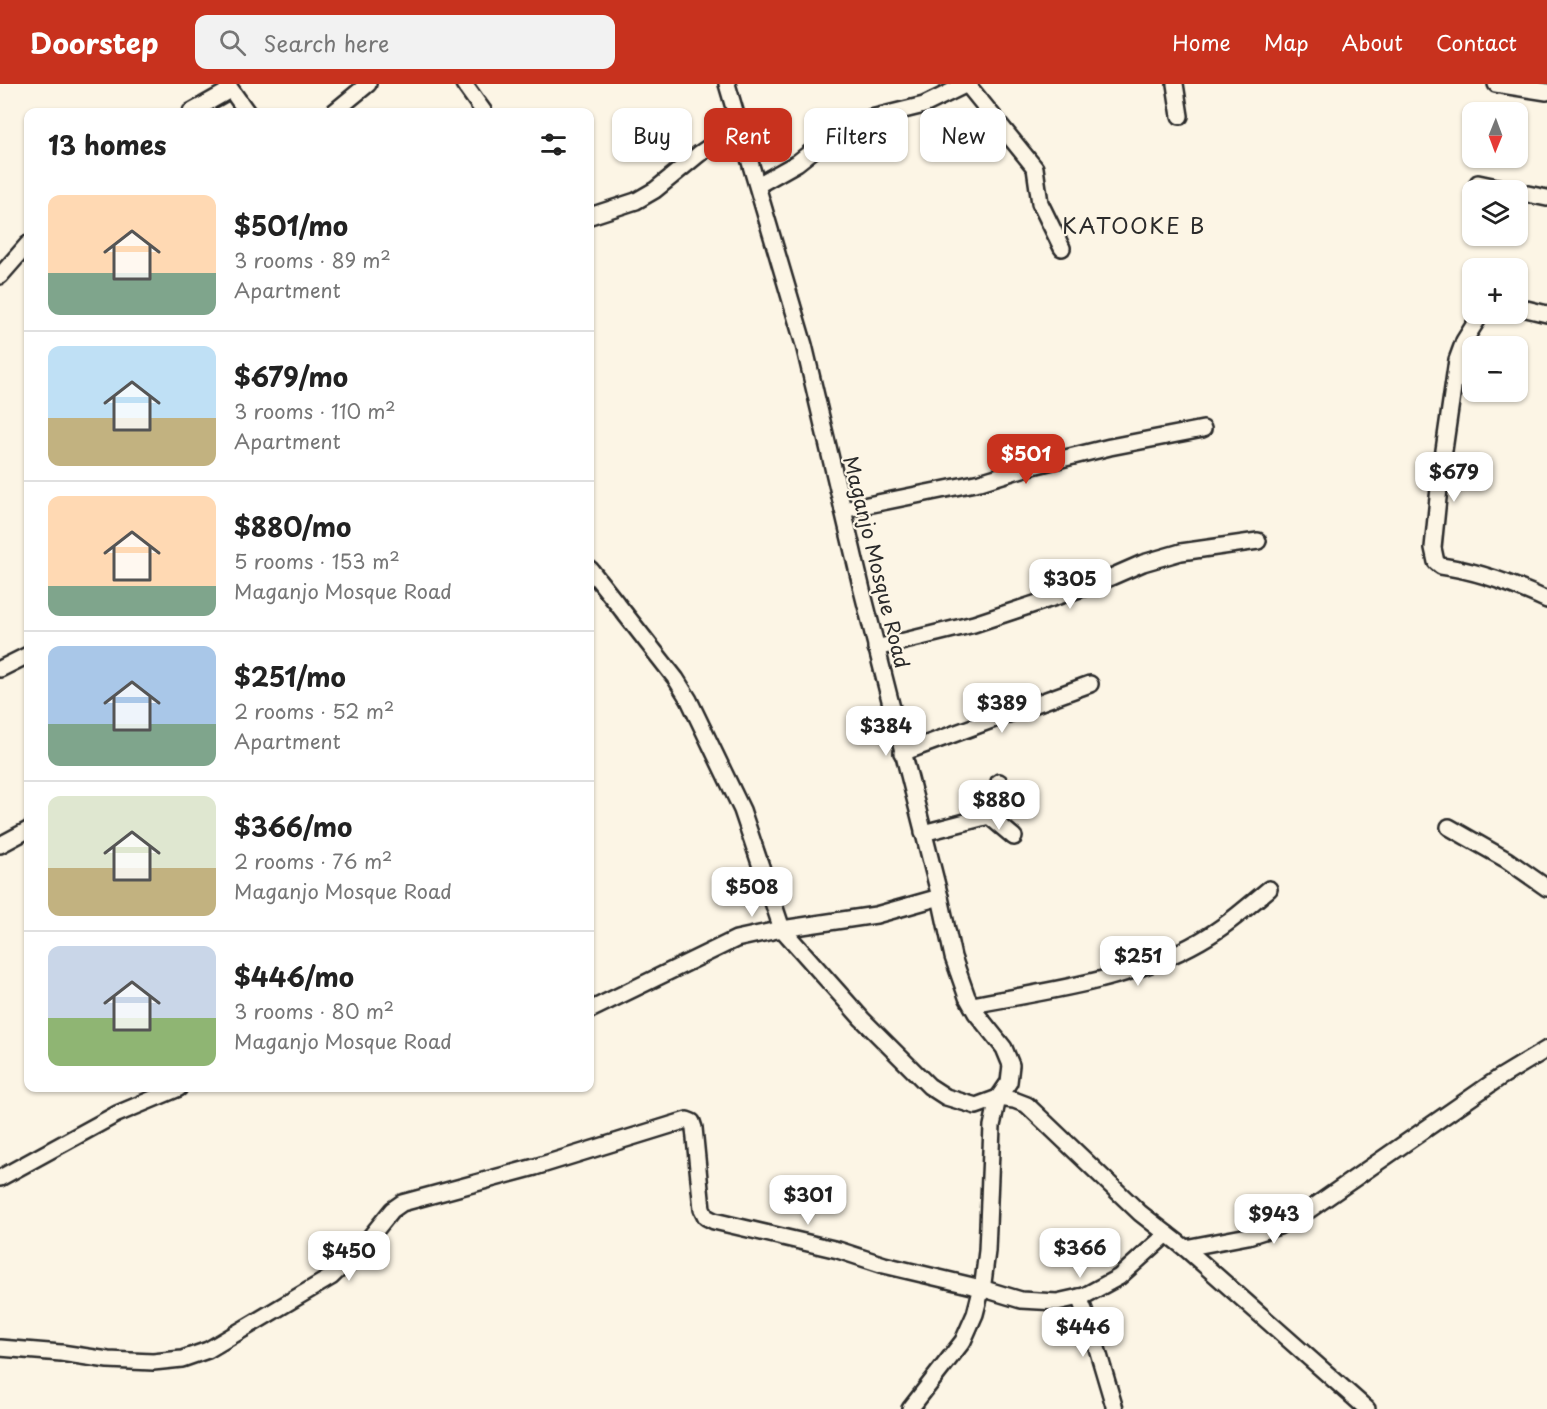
<!DOCTYPE html>
<meta charset="utf-8">
<style>
body{margin:0;font-family:"Playpen Sans",sans-serif;background:#f2f2f2;color:#222;height:100vh;display:flex;flex-direction:column;font-size:22px;white-space:nowrap}
*{box-sizing:border-box;margin:0}
p{font-size:20px;color:#767676}
.icon{flex:none;width:33px;height:33px;fill:none;stroke:currentColor;stroke-width:2;stroke-linecap:round;stroke-linejoin:round}
.map{position:relative;flex:1;overflow:hidden}
.details{position:absolute;left:24px;top:24px;width:570px;height:984px;display:flex;flex-direction:column;background:#fff;border-radius:12px;box-shadow:0 2px 4px #0004}
.details>*{flex:none}
.hud{position:absolute;left:612px;top:24px;width:570px;height:54px;display:flex;gap:12px}
.needle{width:39px;rotate:181deg}
.buttons{position:absolute;left:1462px;top:18px;display:grid;gap:12px}
.buttons a{display:grid;place-items:center;width:66px;height:66px;border-radius:12px;background:#fff;box-shadow:0 2px 4px #0004;font-size:30px}
.price{position:absolute;translate:-50% -51px;padding:0 14px;border-radius:12px;background:#fff;color:#222;font-size:20px;line-height:39px;filter:drop-shadow(0 2px 3px #0008)}
.price::after{content:'';position:absolute;left:50%;top:36px;width:18px;height:14px;margin-left:-9px;background:inherit;clip-path:polygon(0 0,100% 0,50% 100%)}
.price.selected{background:#c8321e;color:#fff}
ul{padding:0;list-style:none}
li{display:flex;align-items:center;gap:18px;height:150px;padding:0 24px}
li+li{border-top:2px solid #e0e0e0}
li span{display:grid;place-items:center;flex:none;width:168px;height:120px;border-radius:12px;color:#555}
li>.icon{margin-inline-start:auto}
span .icon{width:72px;height:72px;fill:#fffc;stroke-width:1}
li b{font-size:26px}
h2{display:flex;justify-content:space-between;align-items:center;height:72px;padding:0 24px;font-size:26px}
.tag{padding:0 21px;border-radius:12px;background:#fff;box-shadow:0 2px 4px #0004;font-size:21px;line-height:54px}
.tag.selected{background:#c8321e;color:#fff}
header{display:flex;align-items:center;gap:36px;box-sizing:border-box;height:84px;padding:0 30px;background:#c8321e;color:#fff}
header strong{font-size:28px}
nav{display:flex;gap:33px;margin-inline-start:auto;font-size:21px}
.search{width:420px;height:54px;background:#f2f2f2;display:flex;align-items:center;gap:15px;box-sizing:border-box;padding:0 21px;border-radius:12px;color:#767676;font-size:22px}
.map>svg:first-child{display:block}
.lines{fill:none;stroke-linecap:round;stroke-linejoin:round}
.minor-casing{stroke:#2b2b2b;stroke-width:20}
.minor{stroke:#fcf5e5;stroke-width:15}
.labels{text-anchor:middle;dominant-baseline:central;stroke-width:4.5;stroke-linejoin:round;paint-order:stroke}
.street-label{font-size:20px;fill:#2b2b2b;stroke:#fcf5e5}
.quarter-label{font-size:22px;letter-spacing:1.5px;fill:#2b2b2b;stroke:#fcf5e5}
</style>
<header>
<strong>Doorstep</strong>
<div class="search"><svg class="icon" aria-label="search" viewBox="0 0 24 24"><circle cx="10" cy="10" r="6"/><path d="M15 15l6 6"/></svg>Search here</div>
<nav><a>Home</a><a>Map</a><a>About</a><a>Contact</a></nav>
</header>
<div class="map">
<svg width="1547" height="1325" viewBox="0 0 1547 1325">
<rect width="100%" height="100%" fill="#fcf5e5"/>
<filter id="ink" filterUnits="userSpaceOnUse"><feTurbulence type="fractalNoise" baseFrequency=".0167" numOctaves="2"/><feDisplacementMap in="SourceGraphic" scale="12" xChannelSelector="R" yChannelSelector="G"/><feConvolveMatrix kernelMatrix="1 2 1 2 8 2 1 2 1" color-interpolation-filters="sRGB"/></filter>
<g filter="url(#ink)">
<g class="lines">
<!-- minor casing -->
<g class="minor-casing">
<g id="minor">
<path d="M227,0L247,28"/>
<path d="M464,0L484,28"/>
<path d="M727,0L804,261L862,506L940,813L953,873L967,913L976,929L1004,964L1011,981L1009,998L998,1014L992,1042L987,1167L983,1199L975,1230L963,1257L910,1325"/>
<path d="M967,0L1035,84L1040,119L1062,164"/>
<path d="M1175,0L1180,32"/>
<path d="M1496,0L1547,8"/>
<path d="M191,28L230,6"/>
<path d="M334,28L368,0"/>
<path d="M1478,99L1511,106"/>
<path d="M758,101L797,79L835,49L855,38L924,21L967,0"/>
<path d="M1518,108L1547,114"/>
<path d="M590,132L636,117L655,106L699,70L740,42"/>
<path d="M0,192L28,160"/>
<path d="M1518,223L1547,230"/>
<path d="M1481,230L1464,257L1457,276L1440,394L1433,464L1436,478L1441,482C1478,487 1513,500 1547,516"/>
<path d="M843,426L980,398L1029,383L1110,363L1203,345"/>
<path d="M590,485L676,595L689,616L742,726L782,845L862,935L929,1002L946,1013L976,1022L998,1014L1014,1016L1027,1021L1140,1129L1185,1164L1248,1152L1279,1142L1309,1126L1499,994L1547,965"/>
<path d="M876,564L974,540L1095,500L1143,479L1181,468L1258,457"/>
<path d="M0,585L28,571"/>
<path d="M902,669L1090,600"/>
<path d="M989,732L1014,753"/>
<path d="M1449,743L1507,776L1547,804"/>
<path d="M923,749L989,732L1010,725L999,698"/>
<path d="M0,761L28,746"/>
<path d="M972,921C1050,906 1130,897 1200,857C1225,843 1246,824 1269,805"/>
<path d="M590,926L736,855L782,845L876,831L940,813"/>
<path d="M0,1094L117,1030L179,1004"/>
<path d="M1185,1164L1367,1325"/>
<path d="M1079,1213L1091,1244L1115,1325"/>
<path d="M0,1264L61,1269L108,1276L153,1278L182,1275L208,1266L331,1193L363,1162L392,1126L402,1119L535,1083L687,1036L692,1038L694,1044L702,1125L706,1133L714,1137L838,1166L884,1181L981,1204L1021,1216L1057,1218L1084,1212L1119,1193L1167,1150"/>
</g>
</g>
<!-- minor -->
<use href="#minor" class="minor"/>
</g>
</g>
<g class="labels">
<!-- street labels -->
<g class="street-label">
<text transform="translate(877 478) rotate(76)">Maganjo Mosque Road</text>
</g>
<!-- quarter labels -->
<g class="quarter-label">
<text x="1134" y="140">KATOOKE B</text>
</g>
</g>
</svg>
<div class="buttons">
<a><svg class="needle" viewBox="-14 -14 28 28"><path d="M0-13l5 13h-10z" fill="#e53935"/><path d="M0 13l5-13h-10z" fill="#767676"/></svg></a>
<a><svg class="icon" aria-label="layers" viewBox="0 0 24 24"><path d="M12 4l9 5-9 5-9-5zM3 14l9 5 9-5"/></svg></a>
<a>+</a>
<a>−</a>
</div>
<b class="price selected" style="left:1026px;top:401px">$501</b>
<b class="price" style="left:1454px;top:419px">$679</b>
<b class="price" style="left:1070px;top:526px">$305</b>
<b class="price" style="left:1002px;top:650px">$389</b>
<b class="price" style="left:886px;top:673px">$384</b>
<b class="price" style="left:999px;top:747px">$880</b>
<b class="price" style="left:752px;top:834px">$508</b>
<b class="price" style="left:1138px;top:903px">$251</b>
<b class="price" style="left:808px;top:1142px">$301</b>
<b class="price" style="left:1274px;top:1161px">$943</b>
<b class="price" style="left:1080px;top:1195px">$366</b>
<b class="price" style="left:349px;top:1198px">$450</b>
<b class="price" style="left:1083px;top:1274px">$446</b>
<div class="hud">
<a class="tag">Buy</a>
<a class="tag selected">Rent</a>
<a class="tag">Filters</a>
<a class="tag">New</a>
</div>
<section class="details">
<h2>13 homes<svg class="icon" aria-label="filters" viewBox="0 0 24 24"><path d="M4 7h16M4 17h16"/><circle cx="9" cy="7" r="2"/><circle cx="15" cy="17" r="2"/></svg></h2>
<ul>
<li><span style="background:linear-gradient(#ffd9b3 65%,#7fa58c 0)"><svg class="icon" aria-label="home" viewBox="0 0 24 24"><path d="M3 11l9-7 9 7M6 9v11h12V9"/></svg></span><div><b>$501/mo</b><p>3 rooms · 89 m²</p><p>Apartment</p></div></li>
<li><span style="background:linear-gradient(#bfe0f5 60%,#c2b280 0)"><svg class="icon" aria-label="home" viewBox="0 0 24 24"><path d="M3 11l9-7 9 7M6 9v11h12V9"/></svg></span><div><b>$679/mo</b><p>3 rooms · 110 m²</p><p>Apartment</p></div></li>
<li><span style="background:linear-gradient(#ffd9b3 75%,#7fa58c 0)"><svg class="icon" aria-label="home" viewBox="0 0 24 24"><path d="M3 11l9-7 9 7M6 9v11h12V9"/></svg></span><div><b>$880/mo</b><p>5 rooms · 153 m²</p><p>Maganjo Mosque Road</p></div></li>
<li><span style="background:linear-gradient(#a9c7e8 65%,#7fa58c 0)"><svg class="icon" aria-label="home" viewBox="0 0 24 24"><path d="M3 11l9-7 9 7M6 9v11h12V9"/></svg></span><div><b>$251/mo</b><p>2 rooms · 52 m²</p><p>Apartment</p></div></li>
<li><span style="background:linear-gradient(#dfe7d0 60%,#c2b280 0)"><svg class="icon" aria-label="home" viewBox="0 0 24 24"><path d="M3 11l9-7 9 7M6 9v11h12V9"/></svg></span><div><b>$366/mo</b><p>2 rooms · 76 m²</p><p>Maganjo Mosque Road</p></div></li>
<li><span style="background:linear-gradient(#c9d6e8 60%,#8fb573 0)"><svg class="icon" aria-label="home" viewBox="0 0 24 24"><path d="M3 11l9-7 9 7M6 9v11h12V9"/></svg></span><div><b>$446/mo</b><p>3 rooms · 80 m²</p><p>Maganjo Mosque Road</p></div></li>
</ul>
</section>
</div>
